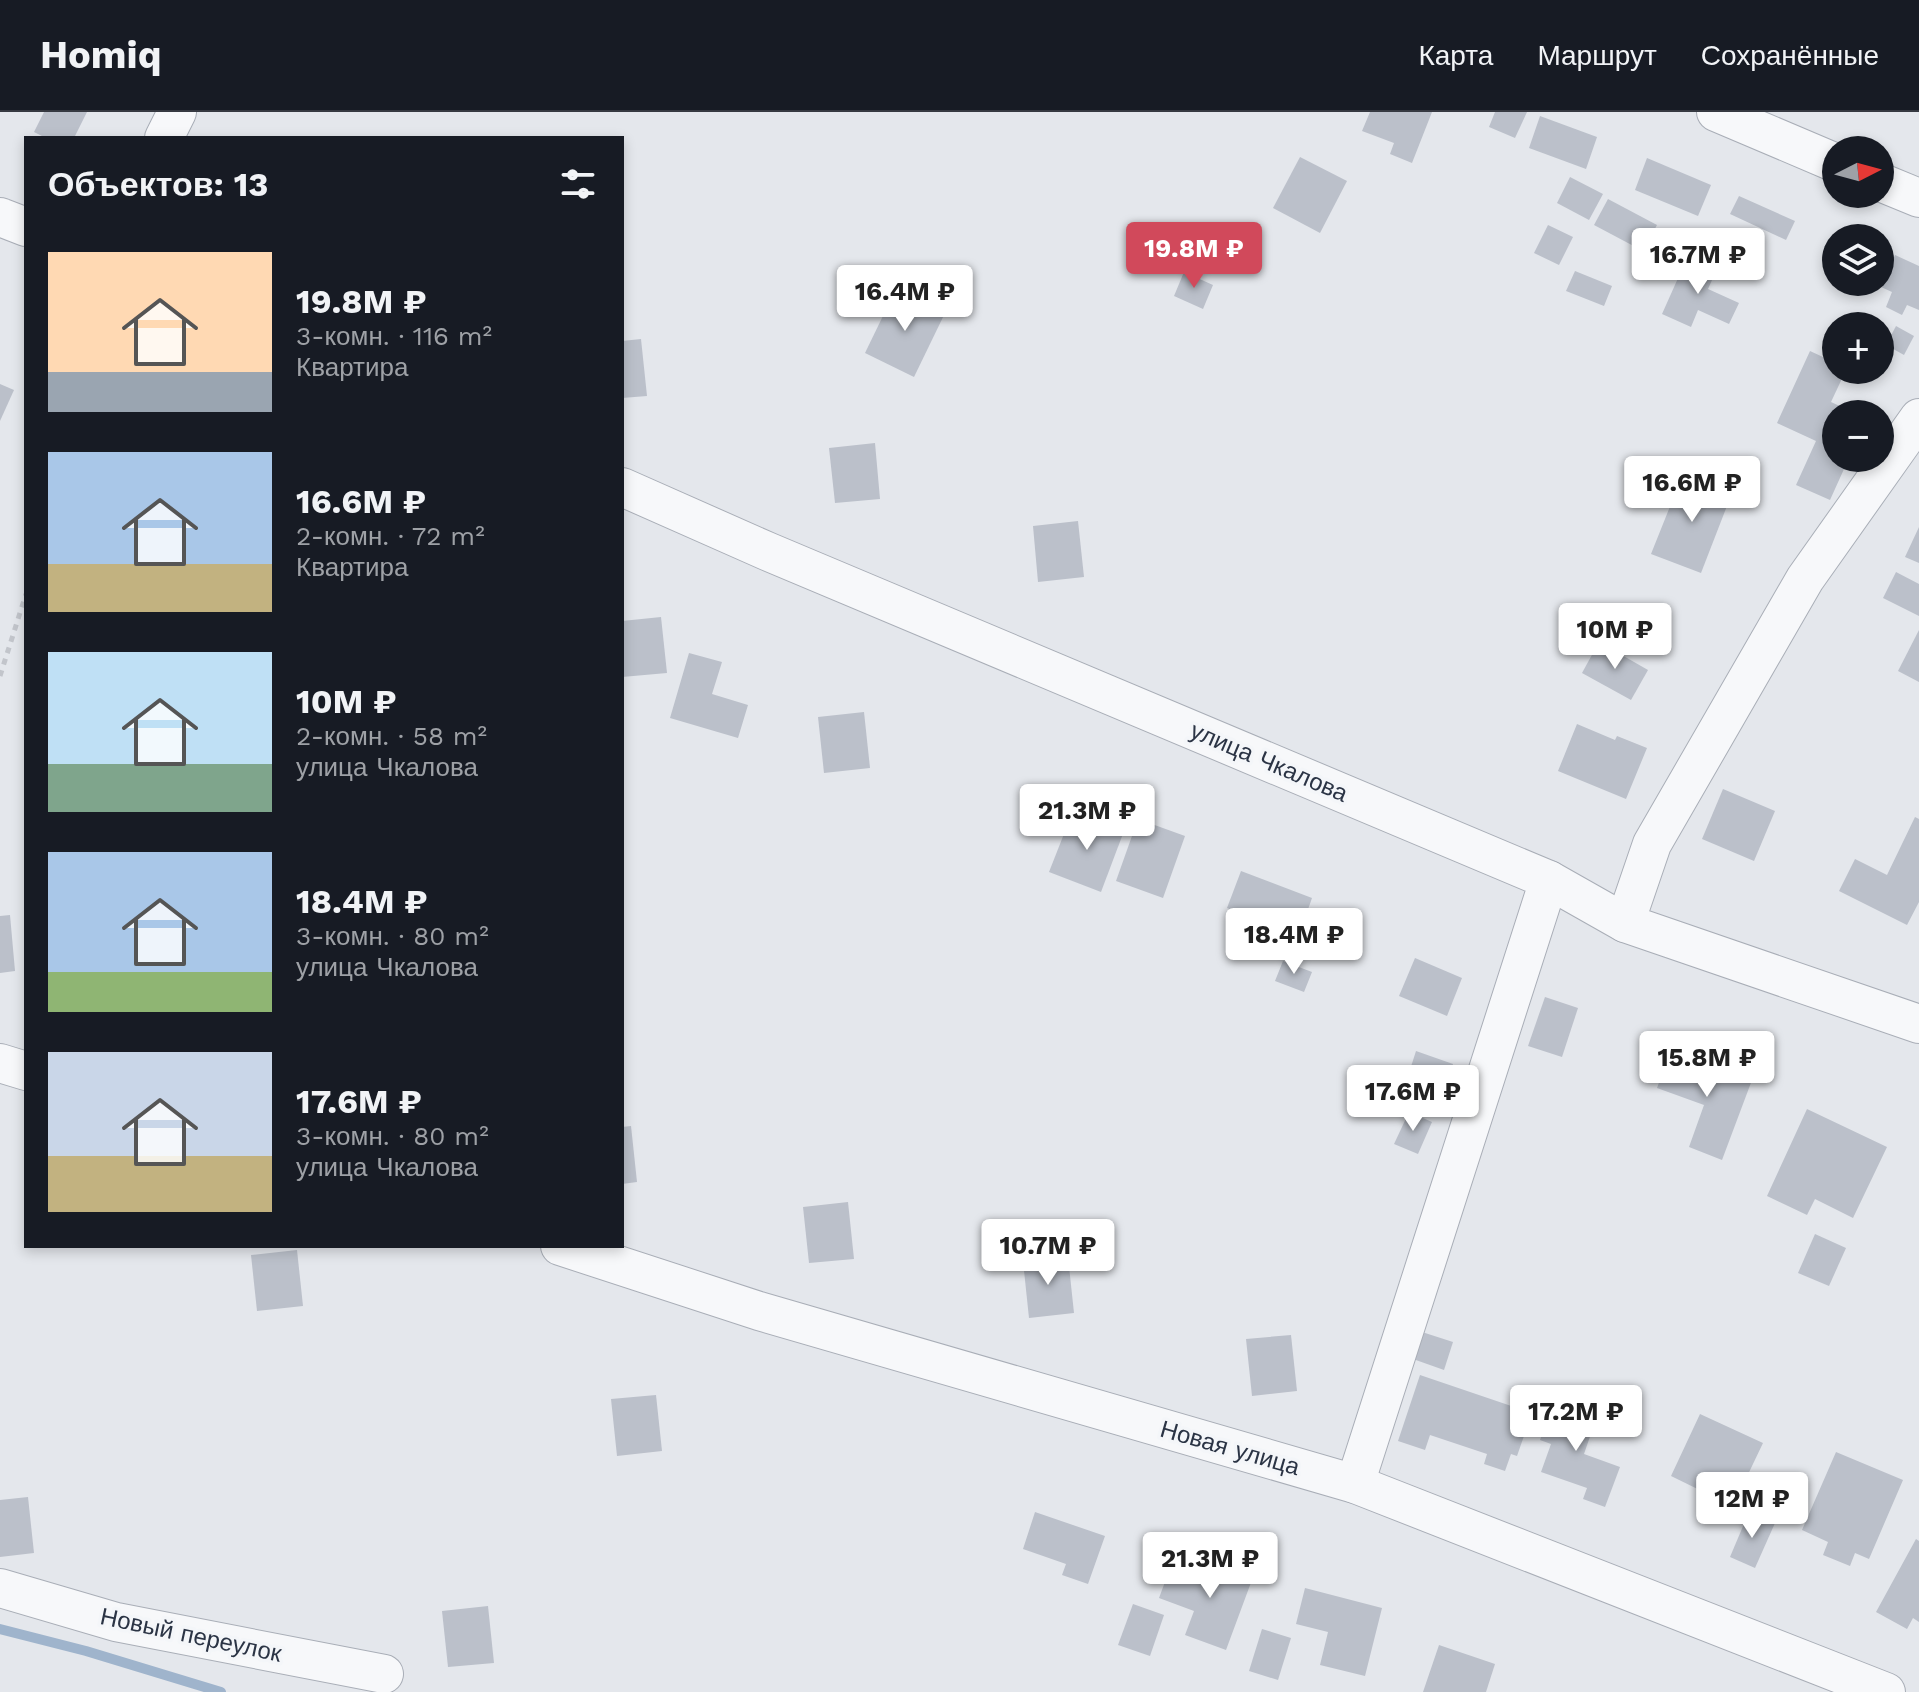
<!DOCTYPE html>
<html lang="ru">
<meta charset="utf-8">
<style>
body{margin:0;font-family:"Work Sans",sans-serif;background:#242831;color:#f1f3f6;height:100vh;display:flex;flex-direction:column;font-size:30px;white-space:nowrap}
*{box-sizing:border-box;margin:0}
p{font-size:26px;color:#9ea1a6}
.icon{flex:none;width:44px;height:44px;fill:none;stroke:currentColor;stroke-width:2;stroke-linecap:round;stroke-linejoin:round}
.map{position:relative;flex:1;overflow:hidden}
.details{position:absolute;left:24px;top:24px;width:600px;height:1112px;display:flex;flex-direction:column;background:#171b24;border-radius:0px;box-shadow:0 4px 12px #0003}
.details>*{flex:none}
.needle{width:52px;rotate:84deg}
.tools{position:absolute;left:1822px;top:24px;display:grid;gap:16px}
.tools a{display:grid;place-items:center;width:72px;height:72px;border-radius:50%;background:#171b24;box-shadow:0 4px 12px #0003;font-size:40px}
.price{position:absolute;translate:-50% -68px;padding:0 18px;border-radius:8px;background:#fff;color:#222;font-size:26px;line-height:52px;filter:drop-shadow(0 2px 4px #0008)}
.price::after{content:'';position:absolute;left:50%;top:48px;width:24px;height:18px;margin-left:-12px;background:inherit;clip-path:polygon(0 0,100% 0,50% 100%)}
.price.on{background:#d1495b;color:#fff}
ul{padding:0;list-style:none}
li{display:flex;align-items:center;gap:24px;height:200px;padding:0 24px}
li span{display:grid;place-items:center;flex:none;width:224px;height:160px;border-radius:0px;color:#555}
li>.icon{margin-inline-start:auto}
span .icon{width:96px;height:96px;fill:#fffc;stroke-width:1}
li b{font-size:34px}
h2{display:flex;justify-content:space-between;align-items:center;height:96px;padding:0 24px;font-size:34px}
header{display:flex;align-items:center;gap:48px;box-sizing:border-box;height:112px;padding:0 40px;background:#171b24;border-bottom:2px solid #363941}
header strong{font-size:38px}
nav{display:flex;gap:44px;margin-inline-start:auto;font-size:28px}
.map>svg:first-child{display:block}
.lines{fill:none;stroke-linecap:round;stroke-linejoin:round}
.stream{stroke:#9fb4cc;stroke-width:10}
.building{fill:#bbc0ca}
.street-casing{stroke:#a9aeb7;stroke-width:40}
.path{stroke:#c2c5cb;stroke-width:5;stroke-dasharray:6 6;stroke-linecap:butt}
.street{stroke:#f7f8fa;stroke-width:38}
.labels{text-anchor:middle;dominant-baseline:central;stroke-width:7;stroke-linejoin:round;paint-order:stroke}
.street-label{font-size:24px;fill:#2b3445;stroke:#f4f6f9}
</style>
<header>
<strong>Homiq</strong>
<nav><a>Карта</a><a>Маршрут</a><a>Сохранённые</a></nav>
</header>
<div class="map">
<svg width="1919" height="1580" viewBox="0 0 1919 1580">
<rect width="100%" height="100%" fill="#e4e7ec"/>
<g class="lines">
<!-- stream -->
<path class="stream" d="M0,1517L86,1539L221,1580"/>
</g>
<!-- building -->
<g class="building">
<path d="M44,0H87L74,26H46L34,20Z"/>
<path d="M1370,0H1432L1412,51L1390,42L1394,31L1362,19Z"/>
<path d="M1495,0H1527L1515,26L1489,15Z"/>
<path d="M1540,4L1597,25L1586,57L1529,36Z"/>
<path d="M1300,45L1347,69L1320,121L1273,96Z"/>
<path d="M1647,46L1711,73L1698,104L1635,78Z"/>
<path d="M1570,65L1603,82L1589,108L1557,91Z"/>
<path d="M1739,84L1795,109L1786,128L1730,102Z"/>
<path d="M1608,87L1657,113L1643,139L1594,113Z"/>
<path d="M1548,113L1573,125L1559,153L1534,141Z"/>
<path d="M1895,143L1919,154V198L1907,193L1902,203L1886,195L1892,180L1881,175Z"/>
<path d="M1687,146L1716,159L1708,177L1739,191L1729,212L1698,198L1691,215L1662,202Z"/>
<path d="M1575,159L1612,174L1604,194L1566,179Z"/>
<path d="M1184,160L1213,173L1203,197L1174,184Z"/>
<path d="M896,177L945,201L914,265L865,241Z"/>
<path d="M1896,214L1914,224L1904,243L1886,233Z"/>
<path d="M641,227L647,284L622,286V229Z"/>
<path d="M1810,239L1836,251V258H1846L1831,290L1857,302H1836V346H1849L1830,388L1796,373L1816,329L1777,311Z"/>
<path d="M0,272L14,278L0,309Z"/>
<path d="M875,331L880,387L835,391L829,336Z"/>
<path d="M1683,362L1732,381L1701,461L1651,442Z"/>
<path d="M1078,409L1084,465L1038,470L1033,414Z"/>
<path d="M1919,415V451L1905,445Z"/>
<path d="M1896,460L1919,472V504L1883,486Z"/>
<path d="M661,505L667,561L622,565V509Z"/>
<path d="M1919,518V570L1898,559Z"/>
<path d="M1599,530L1648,558L1631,588L1582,561Z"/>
<path d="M689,541L722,550L712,582L748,593L738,626L670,606Z"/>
<path d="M864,600L870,656L824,661L818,605Z"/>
<path d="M1577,612L1615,628L1617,624L1647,636L1626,687L1558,659Z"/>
<path d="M1723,677L1775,699L1754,749L1702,727Z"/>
<path d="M1073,699L1124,719L1101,780L1049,760Z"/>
<path d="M1915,705L1919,707V790L1907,813L1839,779L1855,747L1887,763Z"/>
<path d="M1138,707L1185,724L1163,786L1116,769Z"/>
<path d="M1241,759L1312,786L1299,823L1227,796Z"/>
<path d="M10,803L15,859L0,861V804Z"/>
<path d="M1415,846L1462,866L1447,904L1399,884Z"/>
<path d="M1283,849L1312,860L1304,880L1275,869Z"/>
<path d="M1545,885L1578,896L1562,945L1528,934Z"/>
<path d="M1671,938L1752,968L1722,1048L1689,1035L1704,993L1657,976Z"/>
<path d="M1416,939L1453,952L1437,1001L1400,989Z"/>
<path d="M1807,997L1887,1035L1853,1106L1815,1087L1807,1103L1767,1084Z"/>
<path d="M1409,1000L1432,1010L1418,1042L1394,1032Z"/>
<path d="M631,1014L637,1070L622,1072V1015Z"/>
<path d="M848,1090L854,1147L809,1151L803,1095Z"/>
<path d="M1815,1122L1846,1136L1829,1174L1798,1161Z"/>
<path d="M297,1138L303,1194L257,1199L251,1143Z"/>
<path d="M1068,1145L1074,1201L1029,1206L1023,1149Z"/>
<path d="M1422,1220L1453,1230L1444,1258L1413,1247Z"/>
<path d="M1291,1223L1297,1279L1252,1284L1246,1227Z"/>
<path d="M1420,1263L1532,1301L1517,1344L1511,1342L1505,1359L1484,1352L1487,1342L1430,1323L1425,1338L1398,1329Z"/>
<path d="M656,1283L662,1339L617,1344L611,1287Z"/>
<path d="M1554,1288L1597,1304L1584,1342L1620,1355L1605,1395L1583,1387L1587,1376L1541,1360L1551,1332L1540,1328Z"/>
<path d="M1700,1302L1763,1331L1742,1375L1730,1369L1720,1388L1671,1364Z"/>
<path d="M1836,1340L1903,1368L1869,1447L1855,1441L1850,1454L1823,1443L1828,1430L1802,1418Z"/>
<path d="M28,1385L34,1441L0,1445V1388Z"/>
<path d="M1035,1400L1105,1424L1088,1472L1062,1463L1066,1452L1023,1437Z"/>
<path d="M1749,1400L1775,1411L1755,1456L1730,1445Z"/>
<path d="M1916,1427L1919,1429V1510L1913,1506L1907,1517L1876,1500Z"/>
<path d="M1230,1448L1256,1457L1226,1538L1185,1523L1194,1499L1159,1486L1172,1451L1223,1470Z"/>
<path d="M1305,1476L1382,1496L1365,1564L1320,1553L1328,1520L1296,1512Z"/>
<path d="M1133,1492L1164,1503L1150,1544L1118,1533Z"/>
<path d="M488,1494L494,1551L448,1555L442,1499Z"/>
<path d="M1262,1517L1291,1526L1278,1568L1249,1559Z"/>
<path d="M1439,1533L1495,1552L1486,1580H1423Z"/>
</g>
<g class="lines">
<!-- street casing -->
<g class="street-casing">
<g id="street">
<path d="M1716,0L1836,51"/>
<path d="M164,26L177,0"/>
<path d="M1880,70L1919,86"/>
<path d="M0,105L26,115"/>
<path d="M622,375L769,440L1549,768L1625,811L1919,912"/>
<path d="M1625,811L1652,732L1805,467L1919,306"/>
<path d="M0,951L26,959"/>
<path d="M560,1134L759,1199L1355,1372L1886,1580"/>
<path d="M1355,1372L1549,768"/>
<path d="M0,1476L116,1510L384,1562"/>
</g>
</g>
<!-- path -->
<path class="path" d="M0,564L26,482"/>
<!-- street -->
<use href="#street" class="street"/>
</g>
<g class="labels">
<!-- street labels -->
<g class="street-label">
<text transform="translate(1269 650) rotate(23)">улица Чкалова</text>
<text transform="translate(1230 1336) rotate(16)">Новая улица</text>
<text transform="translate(191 1523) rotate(12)">Новый переулок</text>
</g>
</g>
</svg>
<div class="tools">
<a><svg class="needle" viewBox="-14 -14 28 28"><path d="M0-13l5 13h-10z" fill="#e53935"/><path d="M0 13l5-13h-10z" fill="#9ea1a6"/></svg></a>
<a><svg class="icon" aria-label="layers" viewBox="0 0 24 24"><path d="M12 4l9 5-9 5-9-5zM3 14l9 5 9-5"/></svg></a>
<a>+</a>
<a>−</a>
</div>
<b class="price on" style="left:1194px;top:178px">19.8M ₽</b>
<b class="price" style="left:1698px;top:184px">16.7M ₽</b>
<b class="price" style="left:905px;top:221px">16.4M ₽</b>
<b class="price" style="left:1692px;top:412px">16.6M ₽</b>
<b class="price" style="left:1615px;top:559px">10M ₽</b>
<b class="price" style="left:1087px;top:740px">21.3M ₽</b>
<b class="price" style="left:1294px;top:864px">18.4M ₽</b>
<b class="price" style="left:1707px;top:987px">15.8M ₽</b>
<b class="price" style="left:1413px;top:1021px">17.6M ₽</b>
<b class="price" style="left:1048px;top:1175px">10.7M ₽</b>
<b class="price" style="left:1576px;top:1341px">17.2M ₽</b>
<b class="price" style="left:1752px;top:1428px">12M ₽</b>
<b class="price" style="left:1210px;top:1488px">21.3M ₽</b>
<section class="details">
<h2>Объектов: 13<svg class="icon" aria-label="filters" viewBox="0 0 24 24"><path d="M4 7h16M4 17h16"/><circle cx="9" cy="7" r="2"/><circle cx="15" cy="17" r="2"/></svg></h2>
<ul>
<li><span style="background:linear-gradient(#ffd9b3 75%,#9aa5b1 0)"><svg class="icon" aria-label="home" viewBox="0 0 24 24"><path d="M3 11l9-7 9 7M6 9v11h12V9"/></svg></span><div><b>19.8M ₽</b><p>3-комн. · 116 m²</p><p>Квартира</p></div></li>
<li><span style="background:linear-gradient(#a9c7e8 70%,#c2b280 0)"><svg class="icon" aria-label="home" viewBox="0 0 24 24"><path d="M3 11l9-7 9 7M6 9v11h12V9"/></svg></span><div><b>16.6M ₽</b><p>2-комн. · 72 m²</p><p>Квартира</p></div></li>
<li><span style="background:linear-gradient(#bfe0f5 70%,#7fa58c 0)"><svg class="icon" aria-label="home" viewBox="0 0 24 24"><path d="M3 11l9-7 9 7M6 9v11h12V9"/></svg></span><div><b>10M ₽</b><p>2-комн. · 58 m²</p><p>улица Чкалова</p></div></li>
<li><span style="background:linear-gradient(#a9c7e8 75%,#8fb573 0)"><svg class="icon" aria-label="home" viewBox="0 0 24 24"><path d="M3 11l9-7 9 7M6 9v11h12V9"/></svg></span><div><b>18.4M ₽</b><p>3-комн. · 80 m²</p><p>улица Чкалова</p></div></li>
<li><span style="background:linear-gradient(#c9d6e8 65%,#c2b280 0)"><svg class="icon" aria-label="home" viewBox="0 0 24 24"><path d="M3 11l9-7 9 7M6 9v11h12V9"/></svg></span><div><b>17.6M ₽</b><p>3-комн. · 80 m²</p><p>улица Чкалова</p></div></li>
</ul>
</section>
</div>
